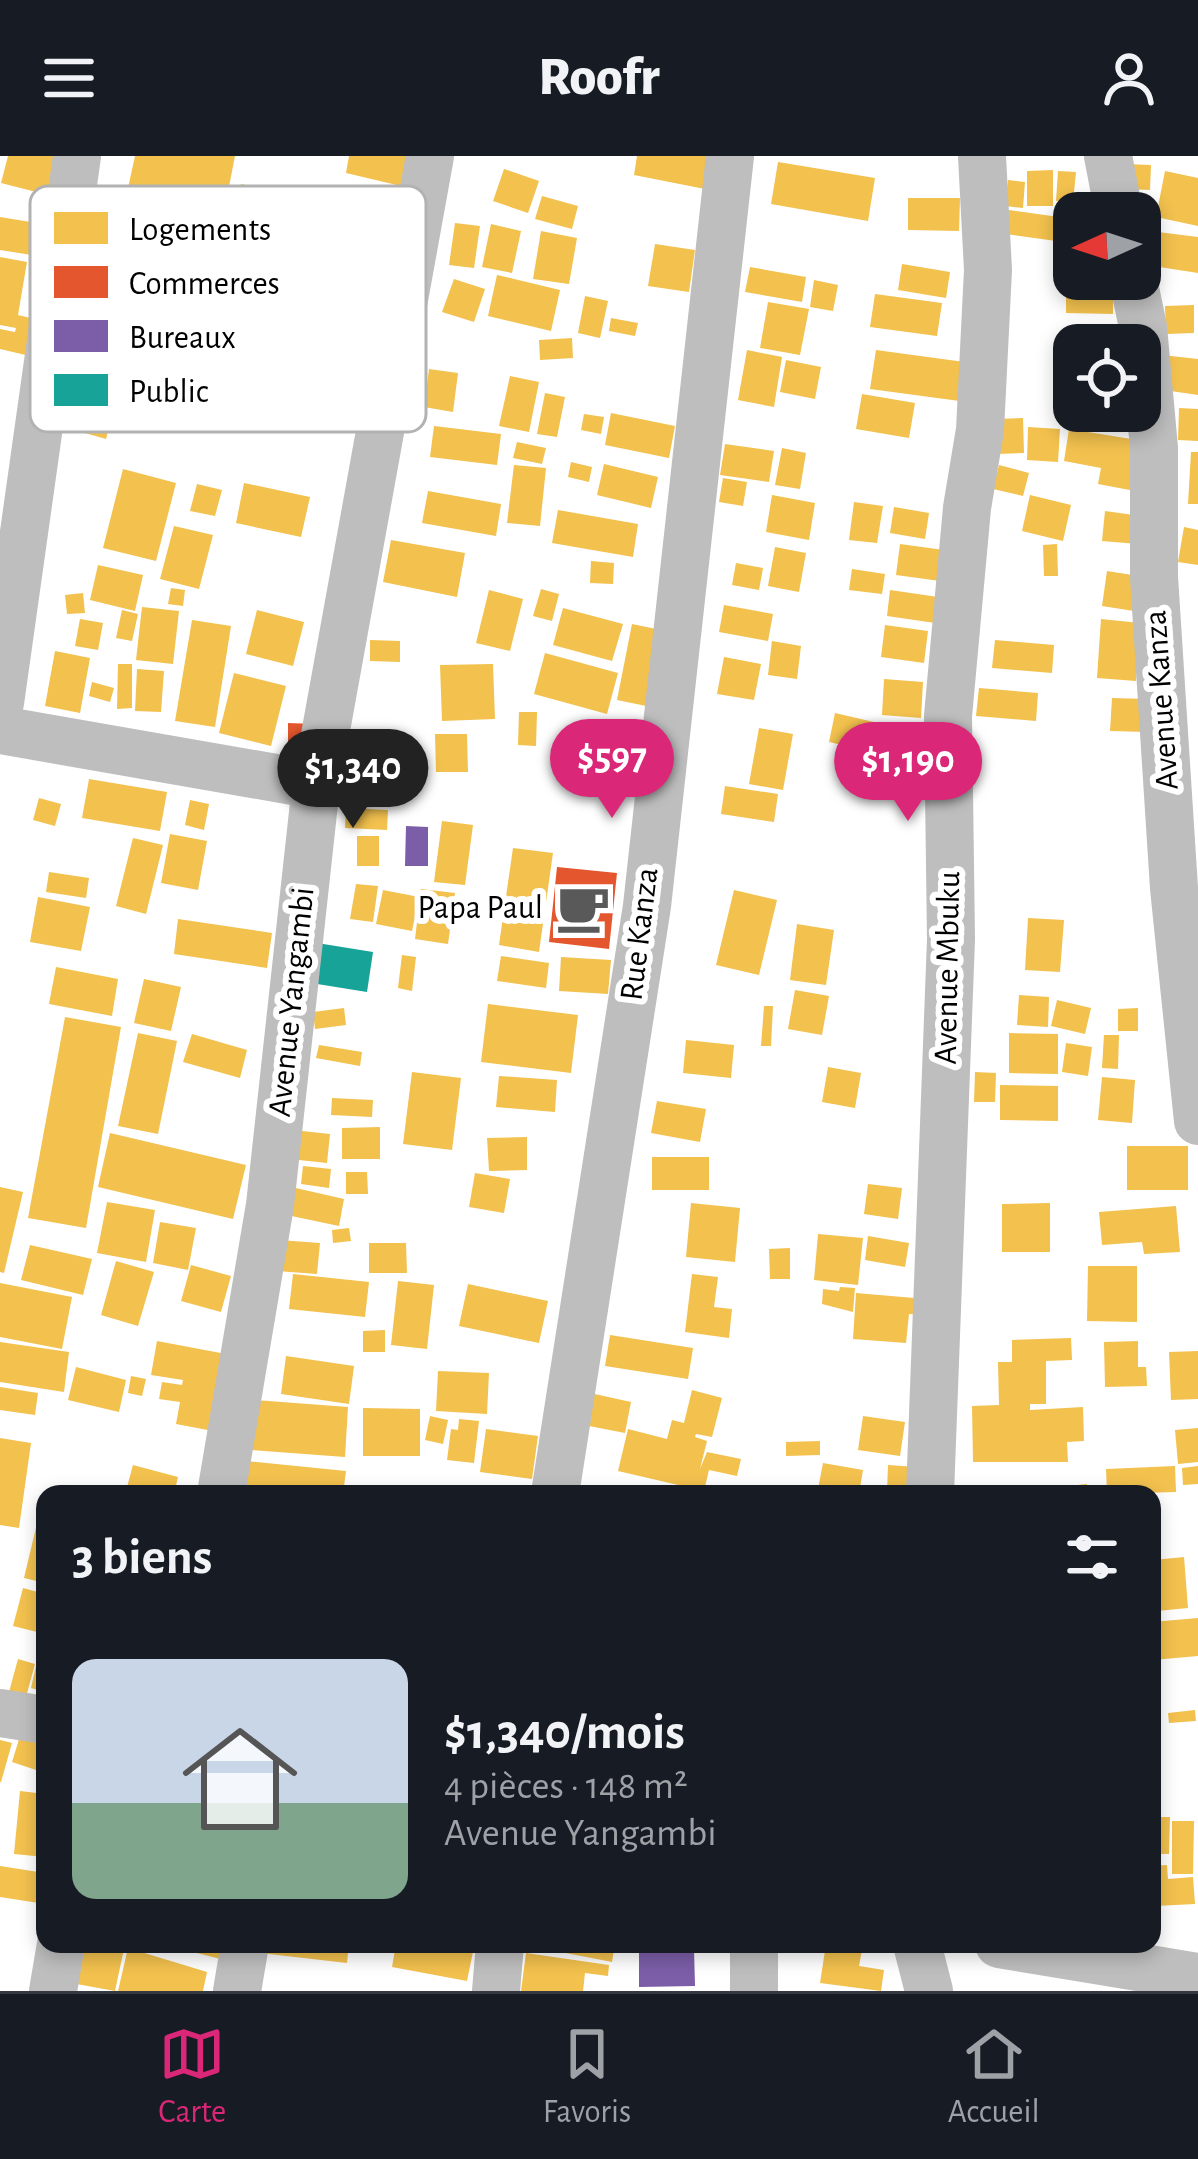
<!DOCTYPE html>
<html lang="fr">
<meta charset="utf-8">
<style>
body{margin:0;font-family:"Alegreya Sans",sans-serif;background:#242831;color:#f1f3f6;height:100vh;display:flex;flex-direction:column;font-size:45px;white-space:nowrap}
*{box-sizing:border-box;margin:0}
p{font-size:39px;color:#9ea1a6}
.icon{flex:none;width:66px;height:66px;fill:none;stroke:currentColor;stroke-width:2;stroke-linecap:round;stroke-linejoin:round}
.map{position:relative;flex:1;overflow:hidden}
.side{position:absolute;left:36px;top:1329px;width:1125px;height:468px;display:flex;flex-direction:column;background:#171b24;border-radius:24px;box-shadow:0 6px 18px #0003}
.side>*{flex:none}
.needle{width:78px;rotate:267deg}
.fabs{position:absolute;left:1053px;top:36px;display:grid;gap:24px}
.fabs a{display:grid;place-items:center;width:108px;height:108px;border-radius:24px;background:#171b24;box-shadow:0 6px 18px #0003;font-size:60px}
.price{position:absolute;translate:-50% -102px;padding:0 27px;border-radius:42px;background:#db2777;color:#fff;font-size:39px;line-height:78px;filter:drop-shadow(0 3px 6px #0008)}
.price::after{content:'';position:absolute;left:50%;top:72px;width:36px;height:27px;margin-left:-18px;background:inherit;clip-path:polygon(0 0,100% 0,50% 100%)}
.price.current{background:#222;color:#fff}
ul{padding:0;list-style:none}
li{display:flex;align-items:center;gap:36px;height:300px;padding:0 36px}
li span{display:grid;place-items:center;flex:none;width:336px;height:240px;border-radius:24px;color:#555}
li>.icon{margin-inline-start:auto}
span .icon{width:144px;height:144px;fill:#fffc;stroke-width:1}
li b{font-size:51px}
h2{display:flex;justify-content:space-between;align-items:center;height:144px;padding:0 36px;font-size:51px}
header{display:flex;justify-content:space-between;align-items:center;height:156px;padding:0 36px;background:#171b24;font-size:54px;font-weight:800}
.tabs{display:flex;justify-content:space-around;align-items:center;height:168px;border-top:3px solid #363941;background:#171b24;font-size:33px;color:#9ea1a6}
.tabs a{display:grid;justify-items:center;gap:6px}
.tabs .current{color:#db2777}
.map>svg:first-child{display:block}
.homes{fill:#f2c14e}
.shops{fill:#e4572e}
.offices{fill:#7b5ea7}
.public{fill:#17a398}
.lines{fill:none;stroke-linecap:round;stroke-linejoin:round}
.minor{stroke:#bebebe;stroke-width:48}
.labels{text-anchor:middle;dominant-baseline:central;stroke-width:12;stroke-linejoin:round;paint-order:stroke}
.street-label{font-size:33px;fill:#000;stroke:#fff}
.poi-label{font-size:33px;fill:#000;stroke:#fff;text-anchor:end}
.key{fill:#fff;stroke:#b2b2b2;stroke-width:3}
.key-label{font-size:33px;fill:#000}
</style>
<header><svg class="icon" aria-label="menu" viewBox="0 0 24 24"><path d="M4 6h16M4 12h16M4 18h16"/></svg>Roofr<svg class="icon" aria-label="person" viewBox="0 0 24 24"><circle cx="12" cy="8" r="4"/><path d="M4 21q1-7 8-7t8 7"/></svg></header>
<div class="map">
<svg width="1198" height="1835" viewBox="0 0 1198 1835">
<rect width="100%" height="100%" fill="#fff"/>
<!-- homes -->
<g class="homes">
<path d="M8,0H58L48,39L1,27Z"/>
<path d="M135,0H235L225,51L128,32Z"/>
<path d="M349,0H407L401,30L346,17Z"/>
<path d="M637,0H722L715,35L634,19Z"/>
<path d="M778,6L875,22L868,65L771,48Z"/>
<path d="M1126,8L1151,9L1150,34L1125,33Z"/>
<path d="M504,13L539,25L528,57L493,45Z"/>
<path d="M1053,14V50H1027V15Z"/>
<path d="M1058,15L1076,16L1073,46L1056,45Z"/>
<path d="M1165,15L1198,22V70L1156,61Z"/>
<path d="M1008,24L1025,26L1023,52L1005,50Z"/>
<path d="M241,28L278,36L262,107L224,98Z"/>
<path d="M542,40L578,50L572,73L535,63Z"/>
<path d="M908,42H960L959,75L908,74Z"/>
<path d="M1009,54L1059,61L1056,85L1006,78Z"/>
<path d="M0,61L43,68L38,100L0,94Z"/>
<path d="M455,67L480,70L474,112L449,109Z"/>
<path d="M491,68L521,75L512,117L482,111Z"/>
<path d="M1066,74H1074V123H1113V158L1066,157Z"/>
<path d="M541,75L577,82L569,128L533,123Z"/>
<path d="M1158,76L1198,81V117L1153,110Z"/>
<path d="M655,88L695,94L689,136L648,130Z"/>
<path d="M0,101L27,106L18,159L39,164L30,200L0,193V173L15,176L16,172L0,169Z"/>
<path d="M902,108L950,116L946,142L898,134Z"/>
<path d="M750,111L806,121L802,146L745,136Z"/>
<path d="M497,119L560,134L551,175L488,160Z"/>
<path d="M454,123L485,133L474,166L442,156Z"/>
<path d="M814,124L838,129L833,155L810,151Z"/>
<path d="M875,138L942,147L937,180L870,171Z"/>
<path d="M585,140L608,145L600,182L578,177Z"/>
<path d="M768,146L809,153L800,199L760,192Z"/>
<path d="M1194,149V177L1166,178L1165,150Z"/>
<path d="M611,162L638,167L635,180L609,175Z"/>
<path d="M572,182L573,202L540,204L539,184Z"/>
<path d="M747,194L782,201L774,251L738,244Z"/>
<path d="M876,194L972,207L967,246L870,233Z"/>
<path d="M1162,199L1198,203V239L1157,233Z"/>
<path d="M786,204L821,211L815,243L780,236Z"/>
<path d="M77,207L123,219L106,283L60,270Z"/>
<path d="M429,213L458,217L453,256L424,251Z"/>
<path d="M510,220L539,226L529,276L499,270Z"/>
<path d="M545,237L565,241L557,281L537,278Z"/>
<path d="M862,238L915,247L909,282L856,273Z"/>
<path d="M1179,252L1198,253V285L1178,284Z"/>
<path d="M611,257L675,270L669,302L605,289Z"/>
<path d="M584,258L604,261L601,278L581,274Z"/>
<path d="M1023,262L1024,297L996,298L995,263Z"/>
<path d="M434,270L501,278L497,309L430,301Z"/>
<path d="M1028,271L1060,273L1058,306L1027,304Z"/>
<path d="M1069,273L1144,285L1135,335L1098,328L1101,312L1064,305Z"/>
<path d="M517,286L546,292L542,308L513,302Z"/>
<path d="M725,288L774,295L769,326L720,319Z"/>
<path d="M782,292L806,297L800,333L775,329Z"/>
<path d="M1191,296H1198V348H1188Z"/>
<path d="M571,306L592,311L589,326L568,321Z"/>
<path d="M604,308L658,321L651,352L597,339Z"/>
<path d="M514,309L546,312L540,370L507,367Z"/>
<path d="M999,309L1029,317L1023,340L993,333Z"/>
<path d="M123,313L176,327L156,405L103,392Z"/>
<path d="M723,322L747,326L743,350L719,346Z"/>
<path d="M244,327L310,341L301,381L236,367Z"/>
<path d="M197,328L222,334L215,360L190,355Z"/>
<path d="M428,335L501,348L496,380L422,367Z"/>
<path d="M772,339L815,347L809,384L766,376Z"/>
<path d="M1030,339L1071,349L1063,385L1022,375Z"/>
<path d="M854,346L883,350L877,387L849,384Z"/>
<path d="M894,351L929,357L925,383L890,377Z"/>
<path d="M558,354L638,368L633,401L552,387Z"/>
<path d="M1105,355L1141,360L1138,388L1102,385Z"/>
<path d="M174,370L213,379L199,433L160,423Z"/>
<path d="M1184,371L1198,374V409L1178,406Z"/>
<path d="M391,384L465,397L457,441L383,426Z"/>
<path d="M900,388L944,394L940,425L896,419Z"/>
<path d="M1057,388L1058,420H1044L1043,389Z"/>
<path d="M775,391L806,397L799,436L768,430Z"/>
<path d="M591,405L614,407L613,428L590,427Z"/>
<path d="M736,407L763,412L759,434L732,429Z"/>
<path d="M98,409L143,419L135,455L90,444Z"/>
<path d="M852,413L885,418L882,438L849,434Z"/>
<path d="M1107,415L1145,421L1140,456L1102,450Z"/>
<path d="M171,432L185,434L183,450L168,448Z"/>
<path d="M541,433L559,438L552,465L533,460Z"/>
<path d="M489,434L523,443L510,495L476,487Z"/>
<path d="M890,434L945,442L942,468L887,460Z"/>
<path d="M83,437L85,457L67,458L65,439Z"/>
<path d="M724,449L773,458L768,485L719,476Z"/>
<path d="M142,451L179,455L173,508L136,504Z"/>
<path d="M563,452L623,468L612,505L553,489Z"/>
<path d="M122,454L138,458L132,485L116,482Z"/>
<path d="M257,454L304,466L293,510L246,498Z"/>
<path d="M80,463L103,467L98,494L75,490Z"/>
<path d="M1101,463L1140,467L1136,525L1097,522Z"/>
<path d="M192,464L231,470L215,571L175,565Z"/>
<path d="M632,468L666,475L651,551L617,544Z"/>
<path d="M885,469L928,475L924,507L881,501Z"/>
<path d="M370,484L400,485V506L370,505Z"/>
<path d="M995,484L1054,489L1052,517L992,512Z"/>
<path d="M772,485L801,490L797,523L768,519Z"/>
<path d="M55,495L90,502L80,557L45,550Z"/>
<path d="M545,497L618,517L607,558L534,538Z"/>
<path d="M724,501L761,508L754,544L717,538Z"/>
<path d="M118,508H132V552L117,553Z"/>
<path d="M493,508L495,563L442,565L440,509Z"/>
<path d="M137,513L164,515L161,556L135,555Z"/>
<path d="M234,517L286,530L271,590L219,577Z"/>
<path d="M884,523L923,526L921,562L882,559Z"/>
<path d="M92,526L114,532L110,546L89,540Z"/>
<path d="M979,532L1038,537L1036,565L976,560Z"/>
<path d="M1112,542L1148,543L1147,576L1110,575Z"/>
<path d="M519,556H537L536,590L518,589Z"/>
<path d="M835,557L930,579L924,608L829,586Z"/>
<path d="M759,572L793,578L783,634L749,628Z"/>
<path d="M435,578H467L468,616H436Z"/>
<path d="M337,581L379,585L377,604L335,599Z"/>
<path d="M387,582L410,584L408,611L385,610Z"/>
<path d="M89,623L167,636L160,675L82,662Z"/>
<path d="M725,630L778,638L774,666L721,658Z"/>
<path d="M39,642L61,648L55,670L33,664Z"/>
<path d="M190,644L209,648L204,674L185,669Z"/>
<path d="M346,652L388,654L387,674L345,672Z"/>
<path d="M442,665L473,669L465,729L434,726Z"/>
<path d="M170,678L207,685L198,734L161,727Z"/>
<rect x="357" y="680" width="22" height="30"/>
<path d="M133,682L163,689L146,758L116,750Z"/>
<path d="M513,692L553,697L539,796L499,789Z"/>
<path d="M49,716L89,722L86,742L46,736Z"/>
<path d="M356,728L378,730L373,766L350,763Z"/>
<path d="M421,733L455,737L448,788L415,783Z"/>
<path d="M383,734L419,741L412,775L376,768Z"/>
<path d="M734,734L777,744L759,819L716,809Z"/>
<path d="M38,741L90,751L81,795L30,786Z"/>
<path d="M1028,762L1064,764L1060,816L1025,814Z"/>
<path d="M178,763L272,777L267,812L174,798Z"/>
<path d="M797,768L834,774L826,829L790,824Z"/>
<path d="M402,799L416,801L412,835L398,832Z"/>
<path d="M501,800L549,807L546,832L497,825Z"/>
<path d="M561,801L611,804L608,838L559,835Z"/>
<path d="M56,811L118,823L112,860L49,848Z"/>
<path d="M144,823L181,831L171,875L134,867Z"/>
<path d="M795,834L829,840L822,879L788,873Z"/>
<path d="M1019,839L1049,841L1048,871L1017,869Z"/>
<path d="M1057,844L1091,852L1085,878L1051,870Z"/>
<path d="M488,848L578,859L571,917L481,906Z"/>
<path d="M764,850H773L771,890H761Z"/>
<path d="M344,852L346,869L315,873L313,856Z"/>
<path d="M1138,852V875H1118V853Z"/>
<path d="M65,861L121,871L86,1072L28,1062Z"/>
<path d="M138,877L177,885L158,978L118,970Z"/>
<path d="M1009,877L1058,878V918L1009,917Z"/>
<path d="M192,878L247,894L240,922L183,906Z"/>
<path d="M1104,879H1119L1118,913L1102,912Z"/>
<path d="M686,884L734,889L731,922L683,917Z"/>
<path d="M1066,887L1092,891L1088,920L1062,916Z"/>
<path d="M319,889L362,896L360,910L316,902Z"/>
<path d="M828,911L861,917L855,952L822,946Z"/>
<path d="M412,916L461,922L452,994L403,988Z"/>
<path d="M975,916L996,917L995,946H974Z"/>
<path d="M499,920L557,924L555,956L496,951Z"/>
<path d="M1102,921L1135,924L1132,967L1098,964Z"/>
<path d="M1000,929L1058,930V965L1000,964Z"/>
<path d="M332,942L373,944L372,961L331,959Z"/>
<path d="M657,945L706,953L700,986L651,977Z"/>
<path d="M380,971V1003H342V972Z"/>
<path d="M293,974L330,978L327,1007L289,1003Z"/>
<path d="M110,977L246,1009L233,1063L98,1031Z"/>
<path d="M527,981V1014L489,1015L487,982Z"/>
<rect x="1127" y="990" width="61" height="44"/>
<rect x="652" y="1001" width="57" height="33"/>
<path d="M303,1010L331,1013L329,1032L301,1028Z"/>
<path d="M346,1016H367L368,1038H346Z"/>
<path d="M475,1017L510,1023L504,1057L469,1051Z"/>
<path d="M868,1028L902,1032L898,1063L864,1058Z"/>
<path d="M287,1030L344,1043L339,1070L282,1058Z"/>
<path d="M0,1031L23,1036L4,1117L0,1116Z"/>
<path d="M107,1046L155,1054L146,1106L97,1097Z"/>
<path d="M691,1047L740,1052L735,1106L686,1101Z"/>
<path d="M1050,1047V1096H1002V1048Z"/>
<path d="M1176,1050L1180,1096L1144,1098L1142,1086L1102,1089L1099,1056Z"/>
<path d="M160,1066L196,1072L188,1114L153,1107Z"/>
<path d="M349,1072L351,1085L333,1087L332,1074Z"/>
<path d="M818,1078L863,1082L858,1129L814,1124Z"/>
<path d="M868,1080L909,1087L905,1111L865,1104Z"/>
<path d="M279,1084L320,1087L317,1118L277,1115Z"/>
<path d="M369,1087H406L407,1117H369Z"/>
<path d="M30,1089L92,1103L83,1139L21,1124Z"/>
<path d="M790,1092V1123H770L769,1093Z"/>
<path d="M116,1105L154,1116L138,1170L101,1159Z"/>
<path d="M191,1109L231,1120L221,1156L181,1145Z"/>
<path d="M1088,1110H1137V1166L1087,1165Z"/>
<path d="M293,1118L369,1126L365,1161L289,1153Z"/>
<path d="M692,1118L718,1121L714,1151L732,1153L729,1182L685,1176Z"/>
<path d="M398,1125L434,1129L427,1193L391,1189Z"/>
<path d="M0,1127L72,1141L62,1193L0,1181Z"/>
<path d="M468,1128L548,1145L539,1187L459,1170Z"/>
<path d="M840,1131L855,1132L853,1156L822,1148L823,1133L839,1135Z"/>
<path d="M856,1137L926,1143V1159L909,1158L906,1187L853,1183Z"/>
<path d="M385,1174V1196H363V1175Z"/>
<path d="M610,1179L693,1192L688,1223L605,1210Z"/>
<path d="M1071,1182L1072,1204L1046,1205V1248H1030V1254L1083,1251L1084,1285L1067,1286L1068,1306H973L972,1250L999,1249L998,1206H1012V1184Z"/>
<path d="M157,1185L226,1198L213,1275L176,1268L180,1246L159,1243L162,1226L182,1229L183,1224L151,1219Z"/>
<path d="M1138,1185V1211H1146L1147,1230L1105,1231L1104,1186Z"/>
<path d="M0,1186L69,1196L64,1236L0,1226Z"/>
<path d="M1198,1195V1243L1171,1244L1169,1196Z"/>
<path d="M286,1200L354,1210L349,1248L281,1238Z"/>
<path d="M76,1211L126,1224L119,1256L68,1244Z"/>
<path d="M438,1215L489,1217L487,1258L436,1255Z"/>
<path d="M131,1220L146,1223L142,1240L128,1237Z"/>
<path d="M0,1231L38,1237L35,1259L0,1254Z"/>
<path d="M692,1234L722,1242L712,1281L696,1278L695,1281L707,1285L700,1313L707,1296L741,1303L737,1320L709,1314L704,1335L618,1315L628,1273L667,1283L672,1264L684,1267Z"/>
<path d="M590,1237L631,1246L625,1277L584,1269Z"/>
<path d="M255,1244L348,1251L345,1301L251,1294Z"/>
<path d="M363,1252L420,1253V1300H363Z"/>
<path d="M430,1260L448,1264L443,1288L425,1284Z"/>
<path d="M863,1260L905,1266L900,1300L858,1294Z"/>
<path d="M459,1263L479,1265L474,1307L447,1304L451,1273L458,1274Z"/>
<path d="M1198,1272V1306L1178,1308L1175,1274Z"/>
<path d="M486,1273L538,1280L532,1323L480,1316Z"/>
<path d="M0,1282L31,1287L19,1372L0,1369Z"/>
<path d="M820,1285V1299L786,1300V1286Z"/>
<path d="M247,1305L346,1315L343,1338H244Z"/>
<path d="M823,1307L863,1314L859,1338H817Z"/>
<path d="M133,1309L178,1321L174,1338L126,1335Z"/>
<path d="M888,1309L917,1311L915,1338L887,1336Z"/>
<path d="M1175,1310L1176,1336L1107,1338L1106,1313Z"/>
<path d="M1198,1310V1328L1183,1329L1182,1312Z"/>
<path d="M1087,1328L1088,1338H1028V1334Z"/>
<path d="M492,1329V1338H448V1331Z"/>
<path d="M43,1342H45V1427L24,1422Z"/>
<path d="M1184,1401L1188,1452L1157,1455L1153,1404Z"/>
<path d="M23,1432L45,1438V1478L13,1470Z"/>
<path d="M1198,1462V1500L1153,1504L1152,1466Z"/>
<path d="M38,1501L45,1502V1536L31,1532Z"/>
<path d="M18,1503L35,1508L23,1552L6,1547Z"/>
<path d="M1195,1554L1196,1565L1169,1567L1168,1557Z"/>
<path d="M20,1580L45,1589V1617L12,1606Z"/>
<path d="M0,1584L12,1587L1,1626H0Z"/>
<path d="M20,1635L45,1638V1701L14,1698Z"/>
<path d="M1152,1661H1170L1169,1698H1152Z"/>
<path d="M1172,1665H1194L1193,1718H1172Z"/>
<path d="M1167,1709L1168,1723L1193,1721L1195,1748L1155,1750L1152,1710Z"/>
<path d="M0,1710L45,1717V1748L0,1741Z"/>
<path d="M79,1788H125L115,1835L71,1827Z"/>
<path d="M162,1788H227L224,1804Z"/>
<path d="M261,1788H349L347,1807L260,1797Z"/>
<path d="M396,1788L474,1791L467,1825L392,1811Z"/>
<path d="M519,1788H615L612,1806Z"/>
<path d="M826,1788L862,1794L859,1810L884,1814L881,1835L820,1827Z"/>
<path d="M128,1792L207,1816L203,1835H118Z"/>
<path d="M526,1797L609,1809L608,1820L585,1817L583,1835H521Z"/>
</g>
<!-- shops -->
<g class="shops">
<path d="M288,567L315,568L314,600L288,599Z"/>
<path d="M557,711L617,717L609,793L549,786Z"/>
</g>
<!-- offices -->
<g class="offices">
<path d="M406,670L428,671V710H405Z"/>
<path d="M639,1793H694L695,1830L639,1831Z"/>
</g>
<!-- public -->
<path class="public" d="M317,787L373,796L367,836L311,827Z"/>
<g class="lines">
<!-- minor -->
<g class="minor">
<path d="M1108,0L1119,57"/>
<path d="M1133,123L1143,171L1154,292V421L1174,732L1198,965"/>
<path d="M0,547L77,0"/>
<path d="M0,574L316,629"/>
<path d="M221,1338L270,1049L316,629L430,0"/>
<path d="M555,1338L647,750L730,0"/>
<path d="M930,1338L951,783L948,560L967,352L980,274L988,114L982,0"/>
<path d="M0,1557L45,1564"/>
<path d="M917,1788L929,1835"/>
<path d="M999,1788L1198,1821"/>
<path d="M53,1835L61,1788"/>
<path d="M237,1835L245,1788"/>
<path d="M496,1835L500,1788"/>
<path d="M754,1835V1788"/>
</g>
</g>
<!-- icons -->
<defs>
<g id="cafe-bare" transform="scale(4.14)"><path d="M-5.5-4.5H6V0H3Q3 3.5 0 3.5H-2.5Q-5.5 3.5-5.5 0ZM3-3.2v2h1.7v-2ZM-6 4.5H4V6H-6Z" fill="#595959" stroke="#fff" stroke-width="2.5" paint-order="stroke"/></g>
</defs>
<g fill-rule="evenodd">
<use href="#cafe-bare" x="583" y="752"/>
</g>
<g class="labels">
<!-- street labels -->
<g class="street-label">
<text transform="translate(1162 544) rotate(-94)">Avenue Kanza</text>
<text transform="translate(640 778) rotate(-83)">Rue Kanza</text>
<text transform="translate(948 812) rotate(-89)">Avenue Mbuku</text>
<text transform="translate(292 846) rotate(-84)">Avenue Yangambi</text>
</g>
<!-- poi labels -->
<g class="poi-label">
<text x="543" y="752">Papa Paul</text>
</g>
</g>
<!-- legend -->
<rect x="30" y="30" width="396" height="246" rx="18" class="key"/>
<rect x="54" y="56" width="54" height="32" fill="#f2c14e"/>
<rect x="54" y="110" width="54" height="32" fill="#e4572e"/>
<rect x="54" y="164" width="54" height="32" fill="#7b5ea7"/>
<rect x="54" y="218" width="54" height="32" fill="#17a398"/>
<g class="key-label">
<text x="129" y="84">Logements</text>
<text x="129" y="138">Commerces</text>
<text x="129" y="192">Bureaux</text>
<text x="129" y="246">Public</text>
</g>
</svg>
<div class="fabs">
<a><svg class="needle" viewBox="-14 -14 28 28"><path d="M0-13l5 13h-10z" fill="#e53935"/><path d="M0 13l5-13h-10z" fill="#9ea1a6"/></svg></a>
<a><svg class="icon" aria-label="locate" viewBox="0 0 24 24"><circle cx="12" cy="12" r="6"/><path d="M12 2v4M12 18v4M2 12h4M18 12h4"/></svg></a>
</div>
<b class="price" style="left:612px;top:665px">$597</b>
<b class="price" style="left:908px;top:668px">$1,190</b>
<b class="price current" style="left:353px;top:675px">$1,340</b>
<section class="side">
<h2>3 biens<svg class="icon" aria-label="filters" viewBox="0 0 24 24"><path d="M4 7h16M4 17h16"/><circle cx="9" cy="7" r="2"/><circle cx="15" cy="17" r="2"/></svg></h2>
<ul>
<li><span style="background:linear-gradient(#c9d6e8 60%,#7fa58c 0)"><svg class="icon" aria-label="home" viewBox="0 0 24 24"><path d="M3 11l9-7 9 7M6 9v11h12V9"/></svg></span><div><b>$1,340/mois</b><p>4 pièces · 148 m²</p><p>Avenue Yangambi</p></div></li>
</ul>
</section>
</div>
<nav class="tabs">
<a class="current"><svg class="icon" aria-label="map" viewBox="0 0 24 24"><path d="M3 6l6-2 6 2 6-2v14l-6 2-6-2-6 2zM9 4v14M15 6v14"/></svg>Carte</a>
<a><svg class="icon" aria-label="saved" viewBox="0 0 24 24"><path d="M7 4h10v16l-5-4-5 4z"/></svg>Favoris</a>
<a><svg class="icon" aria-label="home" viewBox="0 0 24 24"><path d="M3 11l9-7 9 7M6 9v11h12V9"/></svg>Accueil</a>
</nav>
